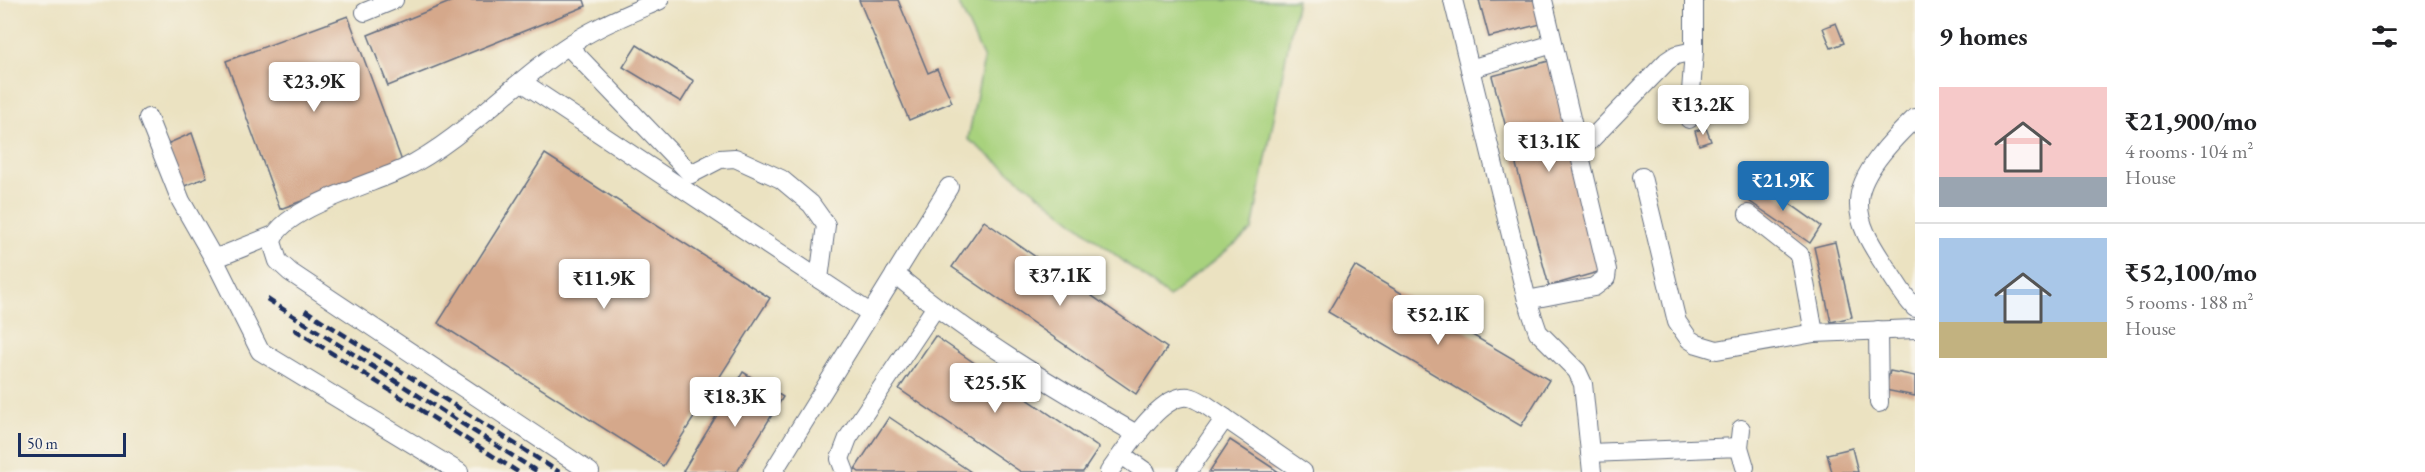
<!DOCTYPE html>
<meta charset="utf-8">
<style>
body{margin:0;font-family:"EB Garamond",serif;background:#f2f2f2;color:#202124;height:100vh;display:flex;flex-direction:column;font-size:22px;white-space:nowrap}
*{box-sizing:border-box;margin:0}
p{font-size:20px;color:#757577}
.icon{flex:none;width:33px;height:33px;fill:none;stroke:currentColor;stroke-width:2;stroke-linecap:round;stroke-linejoin:round}
.map{position:relative;flex:1;overflow:hidden}
.sheet{display:flex;flex-direction:column;background:#fff;width:510px}
.sheet>*{flex:none}
.scale{position:absolute;left:18px;bottom:15px;width:108px;box-sizing:border-box;padding-left:6px;border:3px solid #1b2f5e;border-top:0;font-size:16px;line-height:21px;white-space:nowrap;color:#1b2f5e;-webkit-text-stroke:4px #f7f3e8;paint-order:stroke}
.price{position:absolute;translate:-50% -51px;padding:0 14px;border-radius:6px;background:#fff;color:#222;font-size:20px;line-height:39px;filter:drop-shadow(0 2px 3px #0008)}
.price::after{content:'';position:absolute;left:50%;top:36px;width:18px;height:14px;margin-left:-9px;background:inherit;clip-path:polygon(0 0,100% 0,50% 100%)}
.price.active{background:#1f6fb2;color:#fff}
ul{padding:0;list-style:none}
li{display:flex;align-items:center;gap:18px;height:150px;padding:0 24px}
li+li{border-top:2px solid #e0e0e0}
li span{display:grid;place-items:center;flex:none;width:168px;height:120px;border-radius:0px;color:#555}
li>.icon{margin-inline-start:auto}
span .icon{width:72px;height:72px;fill:#fffc;stroke-width:1}
li b{font-size:26px}
h2{display:flex;justify-content:space-between;align-items:center;height:72px;padding:0 24px;font-size:26px}
main{display:flex;flex:1;min-height:0}
.map>svg:first-child{display:block}
.green{fill:#a8d27d;stroke:#62806e;stroke-width:1.5}
.building{fill:#d5a88b}
.lines{fill:none;stroke-linecap:round;stroke-linejoin:round}
.minor-casing{stroke:#646e81;stroke-width:20}
.minor{stroke:#fff;stroke-width:18}
.rail{stroke:#1b2f5e;stroke-width:4.5;stroke-dasharray:9 4.5;stroke-linecap:butt}
</style>
<main>
<div class="map">
<svg width="1915" height="472" viewBox="0 0 1915 472">
<rect width="100%" height="100%" fill="#f7f3e8"/>
<filter id="ink" filterUnits="userSpaceOnUse"><feTurbulence type="fractalNoise" baseFrequency=".0167" numOctaves="2"/><feDisplacementMap in="SourceGraphic" scale="12" xChannelSelector="R" yChannelSelector="G"/><feConvolveMatrix kernelMatrix="1 2 1 2 8 2 1 2 1" color-interpolation-filters="sRGB"/></filter>
<filter id="wash" filterUnits="userSpaceOnUse"><feTurbulence type="fractalNoise" baseFrequency=".008" numOctaves="4" result="noise"/><feDisplacementMap in="SourceGraphic" scale="24" xChannelSelector="R" yChannelSelector="G"/><feGaussianBlur stdDeviation="1.35" result="paint"/><feColorMatrix in="noise" values="0 0 0 0 0 0 0 0 0 0 0 0 0 0 0 0 0 1.4 0 .05"/><feComposite in="paint" operator="in"/></filter>
<g filter="url(#wash)">
<rect width="100%" height="100%" fill="#ebe2c1"/>
<!-- green -->
<path class="green" d="M957,0H1297L1252,230L1169,297L968,139L984,59Z"/>
<g id="blocks">
<!-- building -->
<g class="building">
<path d="M455,0H584L586,6L388,86L368,35Z"/>
<path d="M859,0H898L928,73L937,69L952,102L909,120Z"/>
<path d="M1479,0H1539L1545,23L1489,37Z"/>
<path d="M348,16L403,164L280,209L226,61Z"/>
<path d="M1836,23L1844,43L1831,48L1823,28Z"/>
<path d="M637,45L694,81L681,102L623,67Z"/>
<path d="M1549,61L1605,270L1549,286L1492,76Z"/>
<path d="M1706,128L1711,141L1699,145L1695,131Z"/>
<path d="M192,133L207,177L182,187L167,144Z"/>
<path d="M545,154L770,298L663,466L438,323Z"/>
<path d="M1758,181L1821,226L1810,243L1746,199Z"/>
<path d="M984,221L1167,348L1136,394L952,267Z"/>
<path d="M1835,242L1852,317L1831,322L1814,247Z"/>
<path d="M1355,266L1549,380L1521,426L1328,312Z"/>
<path d="M935,336L1099,448L1083,472H1021L899,389Z"/>
<path d="M1890,371L1915,376V396L1885,390Z"/>
<path d="M743,372L783,397L737,472H685L683,471Z"/>
<path d="M889,417L971,472H859L855,469Z"/>
<path d="M1230,440L1279,472H1209Z"/>
<path d="M1852,448L1858,472H1832L1827,454Z"/>
</g>
</g>
</g>
<g filter="url(#ink)">
<use href="#blocks" fill-opacity="0" stroke="#646e81" stroke-width="1.5"/>
<g class="lines">
<!-- minor casing -->
<g class="minor-casing">
<g id="minor">
<path d="M1453,0L1527,300L1538,332L1577,371L1583,384L1592,472"/>
<path d="M1694,0V51"/>
<path d="M365,12L394,0"/>
<path d="M568,46L691,174L720,159L735,158L781,179L811,204L826,225L819,279"/>
<path d="M1470,69L1553,44"/>
<path d="M522,82L870,313"/>
<path d="M148,118L181,201L214,259L274,235"/>
<path d="M1915,118C1895,137 1859,173 1859,202C1858,226 1873,247 1885,266C1895,280 1903,296 1915,308"/>
<path d="M1579,152L1667,61L1676,55L1694,51L1689,119"/>
<path d="M1642,177L1677,322L1689,339L1697,344L1717,350L1814,333L1915,329"/>
<path d="M1748,214L1800,255L1814,333"/>
<path d="M214,259L260,351L459,472"/>
<path d="M895,274C970,337 1053,386 1138,435"/>
<path d="M1527,300L1594,287L1606,278L1607,270L1543,0"/>
<path d="M1878,330L1879,403"/>
<path d="M1739,447L1741,429"/>
<path d="M1590,453L1739,447L1745,467"/>
<path d="M1122,455L1146,472"/>
<path d="M590,472L290,272L278,261L272,242C280,209 372,184 403,169C462,140 509,86 563,49C593,28 626,15 660,0"/>
<path d="M773,472L949,187"/>
<path d="M845,472L840,459L848,438L935,308"/>
<path d="M1109,472C1125,451 1160,393 1189,397C1195,398 1201,402 1206,405L1303,472"/>
<path d="M1187,472L1225,418"/>
</g>
</g>
<!-- minor -->
<use href="#minor" class="minor"/>
<!-- rail -->
<g class="rail">
<path d="M267,299L538,472"/>
<path d="M305,310L559,472"/>
<path d="M294,329L518,472"/>
</g>
</g>
</g>
</svg>
<div class="scale">50 m</div>
<b class="price" style="left:314px;top:113px">₹23.9K</b>
<b class="price" style="left:1703px;top:136px">₹13.2K</b>
<b class="price" style="left:1549px;top:173px">₹13.1K</b>
<b class="price active" style="left:1783px;top:212px">₹21.9K</b>
<b class="price" style="left:1060px;top:307px">₹37.1K</b>
<b class="price" style="left:604px;top:310px">₹11.9K</b>
<b class="price" style="left:1438px;top:346px">₹52.1K</b>
<b class="price" style="left:995px;top:414px">₹25.5K</b>
<b class="price" style="left:735px;top:428px">₹18.3K</b>
</div>
<section class="sheet">
<h2>9 homes<svg class="icon" aria-label="filters" viewBox="0 0 24 24"><path d="M4 7h16M4 17h16"/><circle cx="9" cy="7" r="2"/><circle cx="15" cy="17" r="2"/></svg></h2>
<ul>
<li><span style="background:linear-gradient(#f6c9c9 75%,#9aa5b1 0)"><svg class="icon" aria-label="home" viewBox="0 0 24 24"><path d="M3 11l9-7 9 7M6 9v11h12V9"/></svg></span><div><b>₹21,900/mo</b><p>4 rooms · 104 m²</p><p>House</p></div></li>
<li><span style="background:linear-gradient(#a9c7e8 70%,#c2b280 0)"><svg class="icon" aria-label="home" viewBox="0 0 24 24"><path d="M3 11l9-7 9 7M6 9v11h12V9"/></svg></span><div><b>₹52,100/mo</b><p>5 rooms · 188 m²</p><p>House</p></div></li>
</ul>
</section>
</main>
